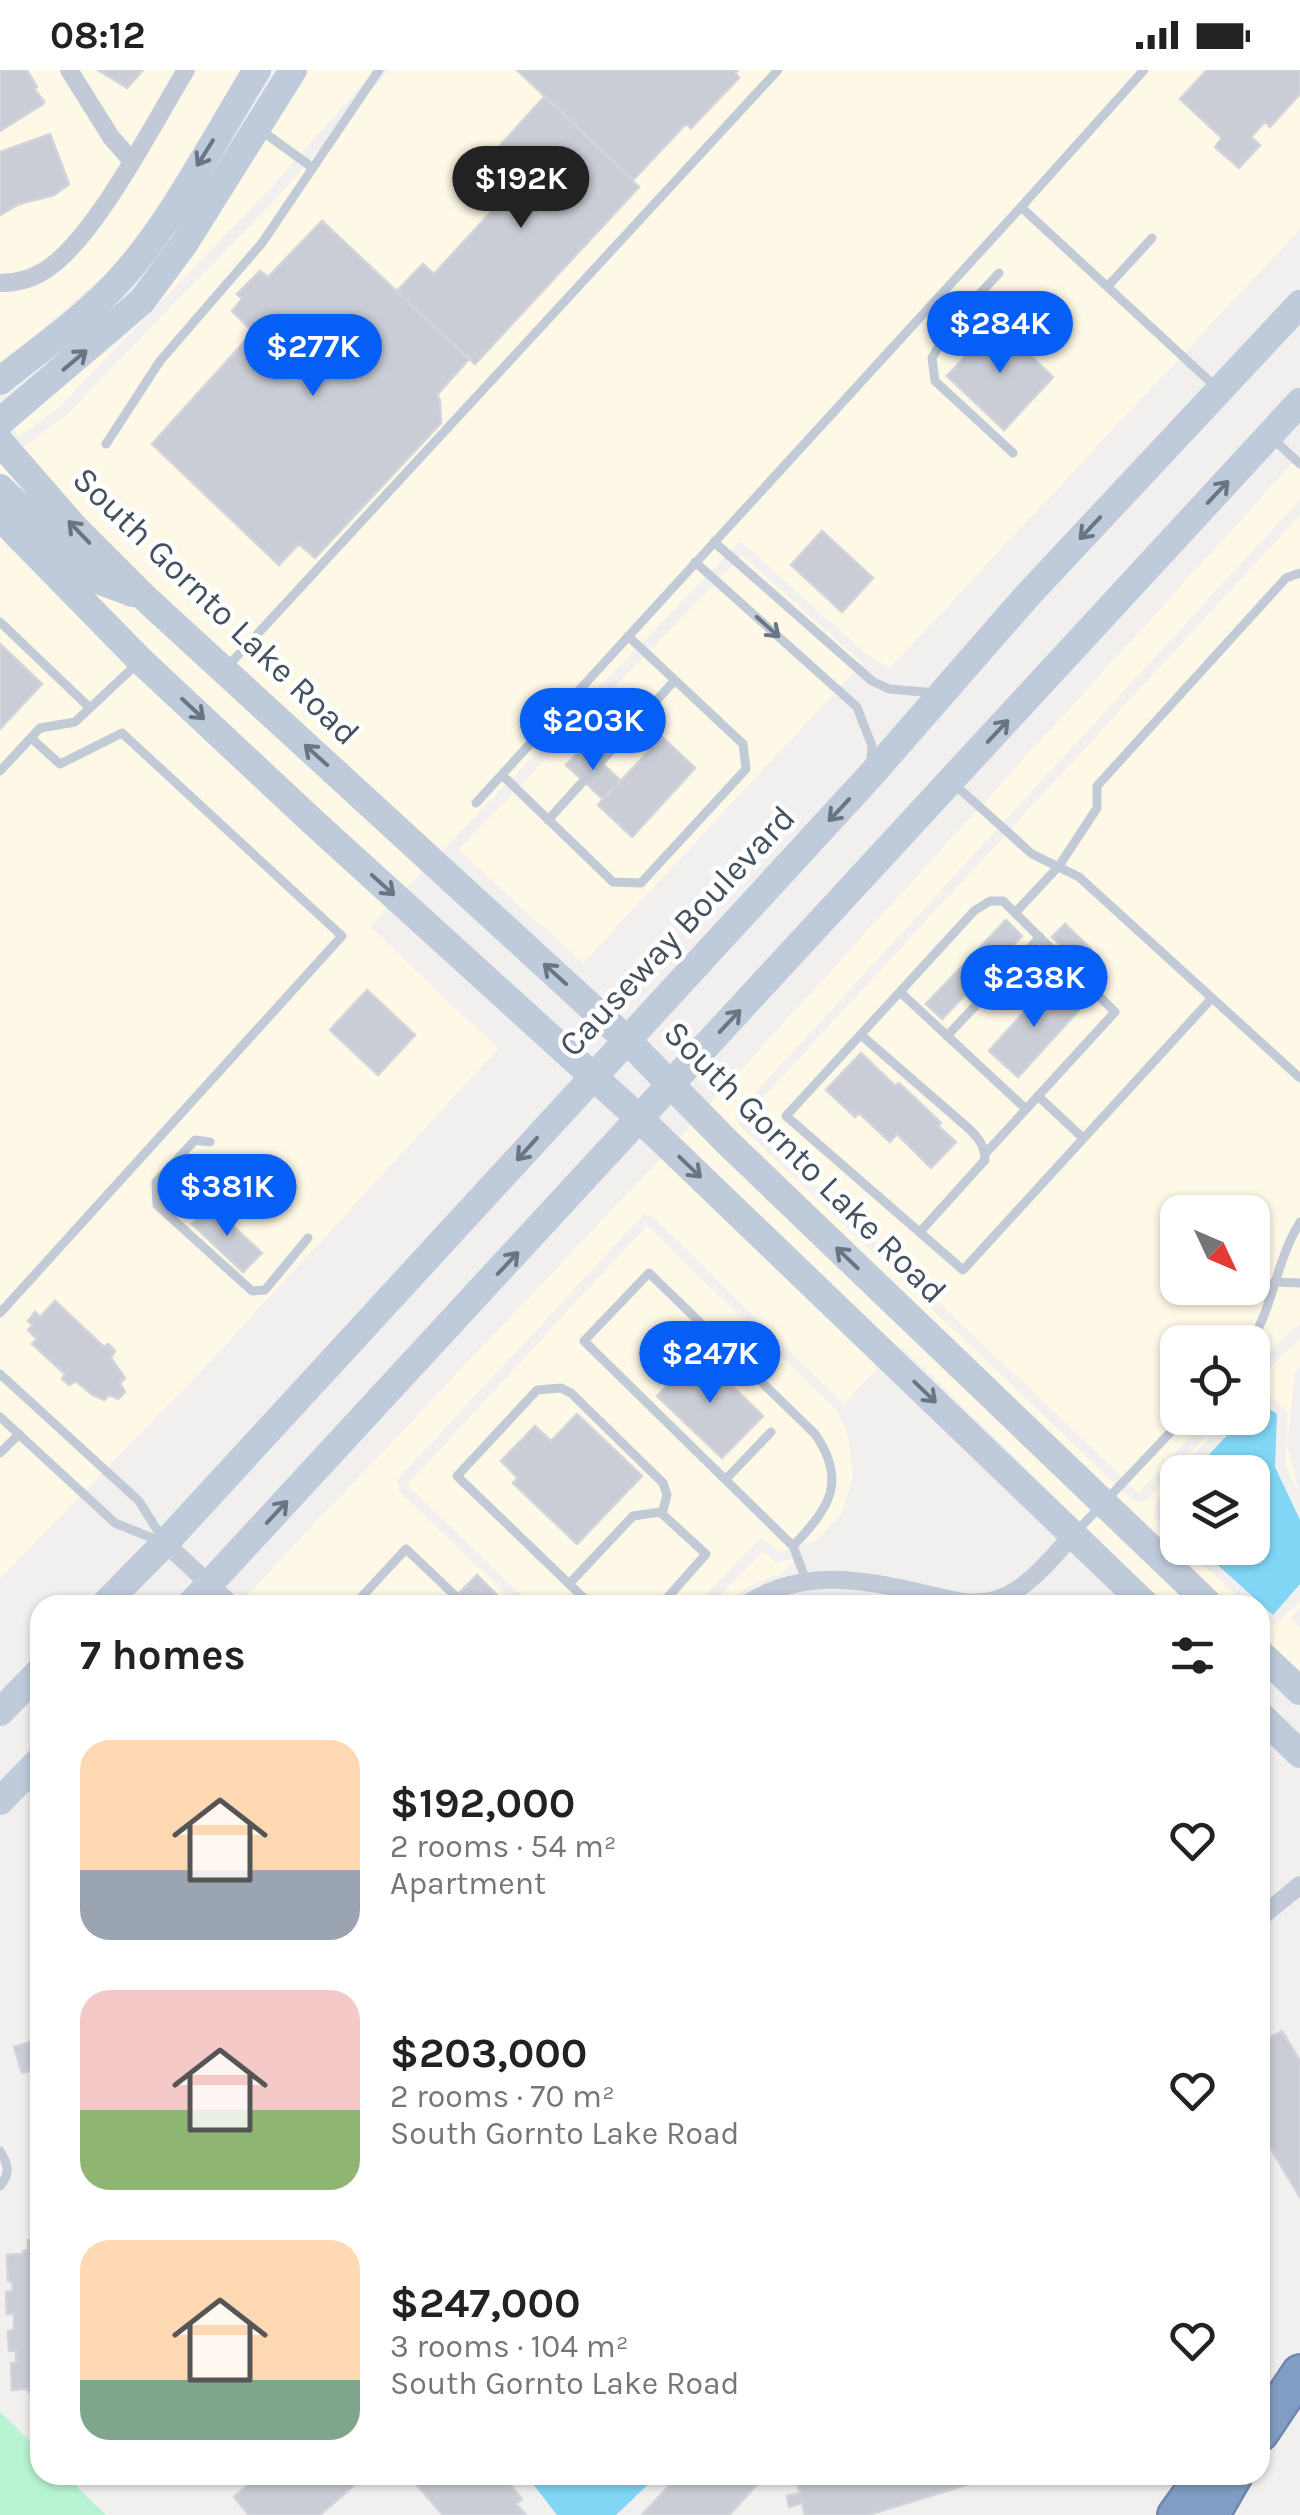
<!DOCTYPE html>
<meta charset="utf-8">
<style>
body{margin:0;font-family:Karla,sans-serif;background:#f2f2f2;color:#222;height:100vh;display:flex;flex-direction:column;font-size:38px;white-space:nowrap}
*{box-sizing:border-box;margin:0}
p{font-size:32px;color:#767676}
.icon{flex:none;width:55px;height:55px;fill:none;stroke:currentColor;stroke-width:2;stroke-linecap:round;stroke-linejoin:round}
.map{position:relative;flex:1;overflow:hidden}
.details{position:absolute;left:30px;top:1525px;width:1240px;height:890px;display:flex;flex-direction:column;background:#fff;border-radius:30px;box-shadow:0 2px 8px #0004}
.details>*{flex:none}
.needle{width:65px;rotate:134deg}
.buttons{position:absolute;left:1160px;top:1125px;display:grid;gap:20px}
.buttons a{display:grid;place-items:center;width:110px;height:110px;border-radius:20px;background:#fff;box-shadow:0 2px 8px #0004;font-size:50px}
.price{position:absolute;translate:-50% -85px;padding:0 22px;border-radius:35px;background:#055ef5;color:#fff;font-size:32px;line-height:65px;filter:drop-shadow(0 2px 5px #0008)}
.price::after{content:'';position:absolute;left:50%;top:60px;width:30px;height:22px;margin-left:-15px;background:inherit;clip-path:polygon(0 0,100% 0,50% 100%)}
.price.current{background:#222;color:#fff}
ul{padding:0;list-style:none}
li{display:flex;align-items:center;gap:30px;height:250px;padding:0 50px}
li span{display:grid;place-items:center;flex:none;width:280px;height:200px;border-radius:30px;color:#555}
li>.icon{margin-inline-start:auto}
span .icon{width:120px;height:120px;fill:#fffc;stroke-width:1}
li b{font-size:42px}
h2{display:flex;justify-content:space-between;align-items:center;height:120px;padding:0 50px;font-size:42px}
.status{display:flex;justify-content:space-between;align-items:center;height:70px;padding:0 50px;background:#fff;direction:ltr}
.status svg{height:28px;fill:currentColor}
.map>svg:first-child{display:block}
.commercial{fill:#fef9e6;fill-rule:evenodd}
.green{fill:#b8f4d3}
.water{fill:#81d6f6}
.building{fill:#cacdd5;stroke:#d2d4db;stroke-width:2.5}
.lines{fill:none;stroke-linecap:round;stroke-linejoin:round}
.highway-casing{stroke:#6c88af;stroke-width:40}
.lane{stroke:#c1cad6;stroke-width:9}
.street{stroke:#c1cad6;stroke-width:18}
.secondary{stroke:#bfcada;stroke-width:28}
.highway{stroke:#819dc3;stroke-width:35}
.oneway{stroke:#6a7584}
.oneway2{stroke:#6a7583}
.labels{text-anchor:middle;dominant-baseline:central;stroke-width:9;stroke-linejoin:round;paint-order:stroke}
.street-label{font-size:35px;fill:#45515f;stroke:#fff}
</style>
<div class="status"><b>08:12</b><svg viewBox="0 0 49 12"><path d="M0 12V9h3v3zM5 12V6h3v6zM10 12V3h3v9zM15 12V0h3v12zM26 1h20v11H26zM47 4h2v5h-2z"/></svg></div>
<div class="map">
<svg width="1300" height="2445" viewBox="0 0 1300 2445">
<rect width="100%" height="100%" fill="#f2efef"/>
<!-- commercial -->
<g class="commercial">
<path d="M0,0H242L137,169L113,198L0,295Z"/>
<path d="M307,0H375L266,123L58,338L19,367L13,358L126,265L172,213L265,70L270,69V61Z"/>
<path d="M389,0H1300V159L890,598L865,583L740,471L370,856L498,979L193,1310L0,1508V395L65,346L274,131Z"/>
<path d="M1300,385V429L735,1045L738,1054L1132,1430L1141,1433L1147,1430L1222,1348H1227L1178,1402L1158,1429L1154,1446L1177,1471L1178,1478H1185L1248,1535H1226L708,1036Z"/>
<path d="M1300,445V1254L1253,1297L1252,1272H1178V1348H1207L1139,1423L745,1047ZM1178,1142H1252V1218H1178Z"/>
<path d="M742,485L862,593L583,893L458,780Z"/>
<path d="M693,1053L1194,1535H1166L901,1276L897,1279L678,1069Z"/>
<path d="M663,1086L881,1295L844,1334L654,1148L644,1144L397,1410L400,1422L518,1535H249L243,1529Z"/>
<path d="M647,1155L837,1341L848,1365L853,1406L842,1443L817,1470L778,1482L761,1467L696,1535H532L407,1415Z"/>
<path d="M1300,1269V1296L1295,1304L1287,1374L1300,1426L1286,1396L1287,1341L1266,1324L1253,1325L1252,1314Z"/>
<path d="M763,1481L777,1493L799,1487L780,1504L753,1514L722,1535H711Z"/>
<path d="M1300,1531V1538L1290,1549L1300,1558V1606L1260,1567V1546L1275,1555Z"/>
</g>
<!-- green -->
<path class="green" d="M0,2342L40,2381V2405H65L106,2445H0Z"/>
<!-- water -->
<g class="water">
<path d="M1261,1333L1277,1344L1275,1397L1300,1450V1514L1273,1545L1199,1478H1252V1402H1193L1243,1348H1252L1253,1338Z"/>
<path d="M526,2405H658L616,2445H557Z"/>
</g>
<!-- building -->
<g class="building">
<path d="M0,0H27L37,17L34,19L44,31L43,34L0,61Z"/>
<path d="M98,0H143L127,18Z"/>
<path d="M517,0H738L735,3L739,8L691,58L686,54L633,110Z"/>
<path d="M1207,0H1300V24L1270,57L1265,52L1251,67L1260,75L1239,98L1215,77L1222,68L1180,29Z"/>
<path d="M545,26L639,117L475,294L396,222L423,194L434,204L503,129L476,102Z"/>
<path d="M50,64L69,114L54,125L19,134L0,145V82Z"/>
<path d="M322,151L469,289L437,325L440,330L441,353L315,488L299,474L279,495L152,374L253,262L232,241L242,229L237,224L260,201L268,207Z"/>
<path d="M996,253L1053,307L1004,360L947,306Z"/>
<path d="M822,461L873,508L842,542L791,495Z"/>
<path d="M0,574L42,614L0,659Z"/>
<path d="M662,667L695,698L632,767L598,735Z"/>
<path d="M584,676L621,711L603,729L566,695Z"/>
<path d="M1006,850L1022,866L942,949L926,934Z"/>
<path d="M1065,854L1091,879L1078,892L1052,867Z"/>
<path d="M1050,913L1079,940L1018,1007L989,981Z"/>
<path d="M367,920L415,965L378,1005L330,960Z"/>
<path d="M861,983L895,1016L899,1013L941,1053L938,1056L956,1072L931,1098L897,1064L890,1072L859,1043L855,1047L826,1020Z"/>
<path d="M211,1135L262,1183L243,1202L192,1154Z"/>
<path d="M55,1231L104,1277L108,1274L115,1281L111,1288L125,1308L120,1313L125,1322L118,1329L109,1325L104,1330L91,1324L76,1311L69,1315L62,1309L65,1304L32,1274L37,1269L28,1260L33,1255L28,1251L35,1242L40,1247Z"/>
<path d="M698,1283L763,1346L722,1388L657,1326Z"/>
<path d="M577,1344L642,1406L577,1474L513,1413L518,1408L501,1391L535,1356L551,1371Z"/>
<path d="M477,1505L497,1525L488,1535H447Z"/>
<path d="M1282,1961L1300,1991V2127L1260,2061V1973Z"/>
<path d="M32,1971L40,1998L22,2003L14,1977Z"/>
<path d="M40,2169V2332H34L33,2322H29V2319L12,2320L11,2293H16V2281H9L8,2261L14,2260V2244H7L6,2222L13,2221L12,2211H8L7,2185L23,2184V2181L28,2180V2170Z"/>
<path d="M260,2405H366L320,2445H249L234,2427Z"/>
<path d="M408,2405H502L522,2429L516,2434L526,2445H443Z"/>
<path d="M679,2405H766L729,2445H642Z"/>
<path d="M795,2405H974L976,2412L868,2445H805L802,2433L789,2437L787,2426L800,2423Z"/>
</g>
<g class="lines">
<!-- highway casing -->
<g class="highway-casing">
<g id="highway">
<path d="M1260,2363L1300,2303"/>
<path d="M1176,2445L1205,2405"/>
<path d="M1211,2445L1234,2405"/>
</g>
</g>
<!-- lane -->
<g class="lane">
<path d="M1144,0L1021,137L1217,318"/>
<path d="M262,61L313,98"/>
<path d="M999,203L951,255L932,288L935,311L1013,383"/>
<path d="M1108,216L1152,168"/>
<path d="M1273,369L1300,394"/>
<path d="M106,374L160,291L262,173L379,0"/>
<path d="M714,472L872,611L889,619L936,623"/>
<path d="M695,492L857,637L872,676L871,694"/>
<path d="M0,552L90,638"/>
<path d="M227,597L778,0"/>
<path d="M0,701L40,658L75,652L139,592"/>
<path d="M502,705L613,812L641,813L746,699L743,674L628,566"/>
<path d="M953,713L1032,784L1079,807L1300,1008"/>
<path d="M476,733L1021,137"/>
<path d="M548,750L675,610"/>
<path d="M1015,843L1059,796L1097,738V716L1286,508L1300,503"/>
<path d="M900,922L1026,1039"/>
<path d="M861,965L967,1057C977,1066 985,1075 985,1090L920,1162"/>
<path d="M947,966L1040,867"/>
<path d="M1038,1026L1083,1068"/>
<path d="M210,1072L195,1070L156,1112L157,1135L252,1221L265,1220L308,1168"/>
<path d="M985,1084L1115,942L1003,831H990L974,841L786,1046L963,1200L1212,928"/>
<path d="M1274,1212L1300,1213"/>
<path d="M0,1243L342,866L122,663L60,694L31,668"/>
<path d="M1251,1272C1274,1234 1276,1191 1300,1152"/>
<path d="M0,1304L139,1431L164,1471"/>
<path d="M0,1347L115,1453L162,1472"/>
<path d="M0,1383L19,1364"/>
<path d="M726,1409L771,1362"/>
<path d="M1075,1463L1184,1348"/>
<path d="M793,1476L584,1271L649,1203L815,1364C848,1412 829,1438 793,1476L806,1510"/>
<path d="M569,1514L633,1446L660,1442L706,1484L661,1535"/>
<path d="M354,1535L406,1479L465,1535"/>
<path d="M591,1535L457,1406L537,1320L561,1318L571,1323L663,1413L667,1425L662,1444"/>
<path d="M0,2081C8,2094 11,2103 0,2116"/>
</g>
<!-- street -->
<g class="street">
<path d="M69,0L111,67L131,90"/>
<path d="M0,213C15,213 31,209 44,201C94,171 154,52 186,0"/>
<path d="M165,1473L232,1535"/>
<path d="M745,1535C815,1489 888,1517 963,1532C1014,1539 1042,1498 1073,1465"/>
<path d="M1260,1848L1300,1815"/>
</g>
<!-- secondary -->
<g class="secondary">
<path d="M0,311C41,278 88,246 123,206C174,149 216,66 257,0"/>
<path d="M0,352L142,231L184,174L293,0"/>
<path d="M0,372L74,457L144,527L627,970L727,1072L1210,1535"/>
<path d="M0,418L95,509L133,523"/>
<path d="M0,447L141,591L311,750L640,1049L1146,1535"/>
<path d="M104,1535L165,1473L870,706L1027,526L1300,234"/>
<path d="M190,1535L1300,332"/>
<path d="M1260,1583L1300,1621"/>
<path d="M0,1642L40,1601"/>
<path d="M1260,1645L1300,1684"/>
<path d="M0,1731L40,1690"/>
</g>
<!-- highway -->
<use href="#highway" class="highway"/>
</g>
<!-- one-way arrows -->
<defs><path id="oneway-shaft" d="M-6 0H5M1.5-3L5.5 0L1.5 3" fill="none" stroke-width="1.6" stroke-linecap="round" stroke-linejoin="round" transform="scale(2.5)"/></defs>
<g class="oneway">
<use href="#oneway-shaft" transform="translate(205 83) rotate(122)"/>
<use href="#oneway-shaft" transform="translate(75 290) rotate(-40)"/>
<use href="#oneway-shaft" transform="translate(1218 422) rotate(-47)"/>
<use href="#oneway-shaft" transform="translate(1090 458) rotate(133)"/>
<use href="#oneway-shaft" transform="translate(79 462) rotate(-134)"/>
<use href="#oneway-shaft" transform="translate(193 639) rotate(43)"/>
<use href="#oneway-shaft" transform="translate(998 661) rotate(-47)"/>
<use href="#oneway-shaft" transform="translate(316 685) rotate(-138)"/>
<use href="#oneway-shaft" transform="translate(839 740) rotate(133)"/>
<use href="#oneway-shaft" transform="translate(383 815) rotate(42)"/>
<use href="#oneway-shaft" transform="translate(555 904) rotate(-138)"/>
<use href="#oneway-shaft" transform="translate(730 951) rotate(-47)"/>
<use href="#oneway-shaft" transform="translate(527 1079) rotate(132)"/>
<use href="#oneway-shaft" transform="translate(690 1097) rotate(44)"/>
<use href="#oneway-shaft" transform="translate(847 1188) rotate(-136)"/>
<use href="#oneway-shaft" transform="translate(508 1193) rotate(-47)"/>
<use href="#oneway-shaft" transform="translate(925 1322) rotate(44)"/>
<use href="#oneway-shaft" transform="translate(277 1442) rotate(-47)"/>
</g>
<use class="oneway2" href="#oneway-shaft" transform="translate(768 557) rotate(42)"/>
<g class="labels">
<!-- street labels -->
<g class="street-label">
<text transform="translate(216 536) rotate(44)">South Gornto Lake Road</text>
<text transform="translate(677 861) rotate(-47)">Causeway Boulevard</text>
<text transform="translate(805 1092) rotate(45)">South Gornto Lake Road</text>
</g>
</g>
</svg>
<div class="buttons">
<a><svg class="needle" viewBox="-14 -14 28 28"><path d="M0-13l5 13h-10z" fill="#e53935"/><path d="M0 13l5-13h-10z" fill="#767676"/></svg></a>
<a><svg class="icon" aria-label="locate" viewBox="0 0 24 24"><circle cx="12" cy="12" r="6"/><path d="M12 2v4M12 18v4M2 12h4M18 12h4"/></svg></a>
<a><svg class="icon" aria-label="layers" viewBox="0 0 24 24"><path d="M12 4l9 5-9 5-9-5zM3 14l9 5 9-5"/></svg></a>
</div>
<b class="price current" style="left:521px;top:161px">$192K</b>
<b class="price" style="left:1000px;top:306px">$284K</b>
<b class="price" style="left:313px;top:329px">$277K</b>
<b class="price" style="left:593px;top:703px">$203K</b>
<b class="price" style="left:1034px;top:960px">$238K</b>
<b class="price" style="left:227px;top:1169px">$381K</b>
<b class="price" style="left:710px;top:1336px">$247K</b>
<section class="details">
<h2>7 homes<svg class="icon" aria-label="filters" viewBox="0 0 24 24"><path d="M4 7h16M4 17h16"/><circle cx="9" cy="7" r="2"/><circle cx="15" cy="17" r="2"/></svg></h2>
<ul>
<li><span style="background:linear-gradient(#ffd9b3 65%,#9aa5b1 0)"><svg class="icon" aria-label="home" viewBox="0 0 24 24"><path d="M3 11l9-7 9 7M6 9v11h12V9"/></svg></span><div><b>$192,000</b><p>2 rooms · 54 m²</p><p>Apartment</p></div><svg class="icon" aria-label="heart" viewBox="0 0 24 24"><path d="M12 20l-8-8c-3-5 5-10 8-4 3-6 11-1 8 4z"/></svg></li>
<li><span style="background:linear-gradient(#f6c9c9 60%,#8fb573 0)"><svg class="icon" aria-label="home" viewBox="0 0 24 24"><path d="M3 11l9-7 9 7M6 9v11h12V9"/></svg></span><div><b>$203,000</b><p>2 rooms · 70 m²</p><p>South Gornto Lake Road</p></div><svg class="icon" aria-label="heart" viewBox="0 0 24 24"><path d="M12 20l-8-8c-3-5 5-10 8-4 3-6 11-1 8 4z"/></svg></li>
<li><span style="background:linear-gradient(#ffd9b3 70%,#7fa58c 0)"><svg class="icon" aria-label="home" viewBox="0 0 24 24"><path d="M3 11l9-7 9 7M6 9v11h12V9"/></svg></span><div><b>$247,000</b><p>3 rooms · 104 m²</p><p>South Gornto Lake Road</p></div><svg class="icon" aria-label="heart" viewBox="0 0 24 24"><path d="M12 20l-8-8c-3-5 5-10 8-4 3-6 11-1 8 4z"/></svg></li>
</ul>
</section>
</div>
